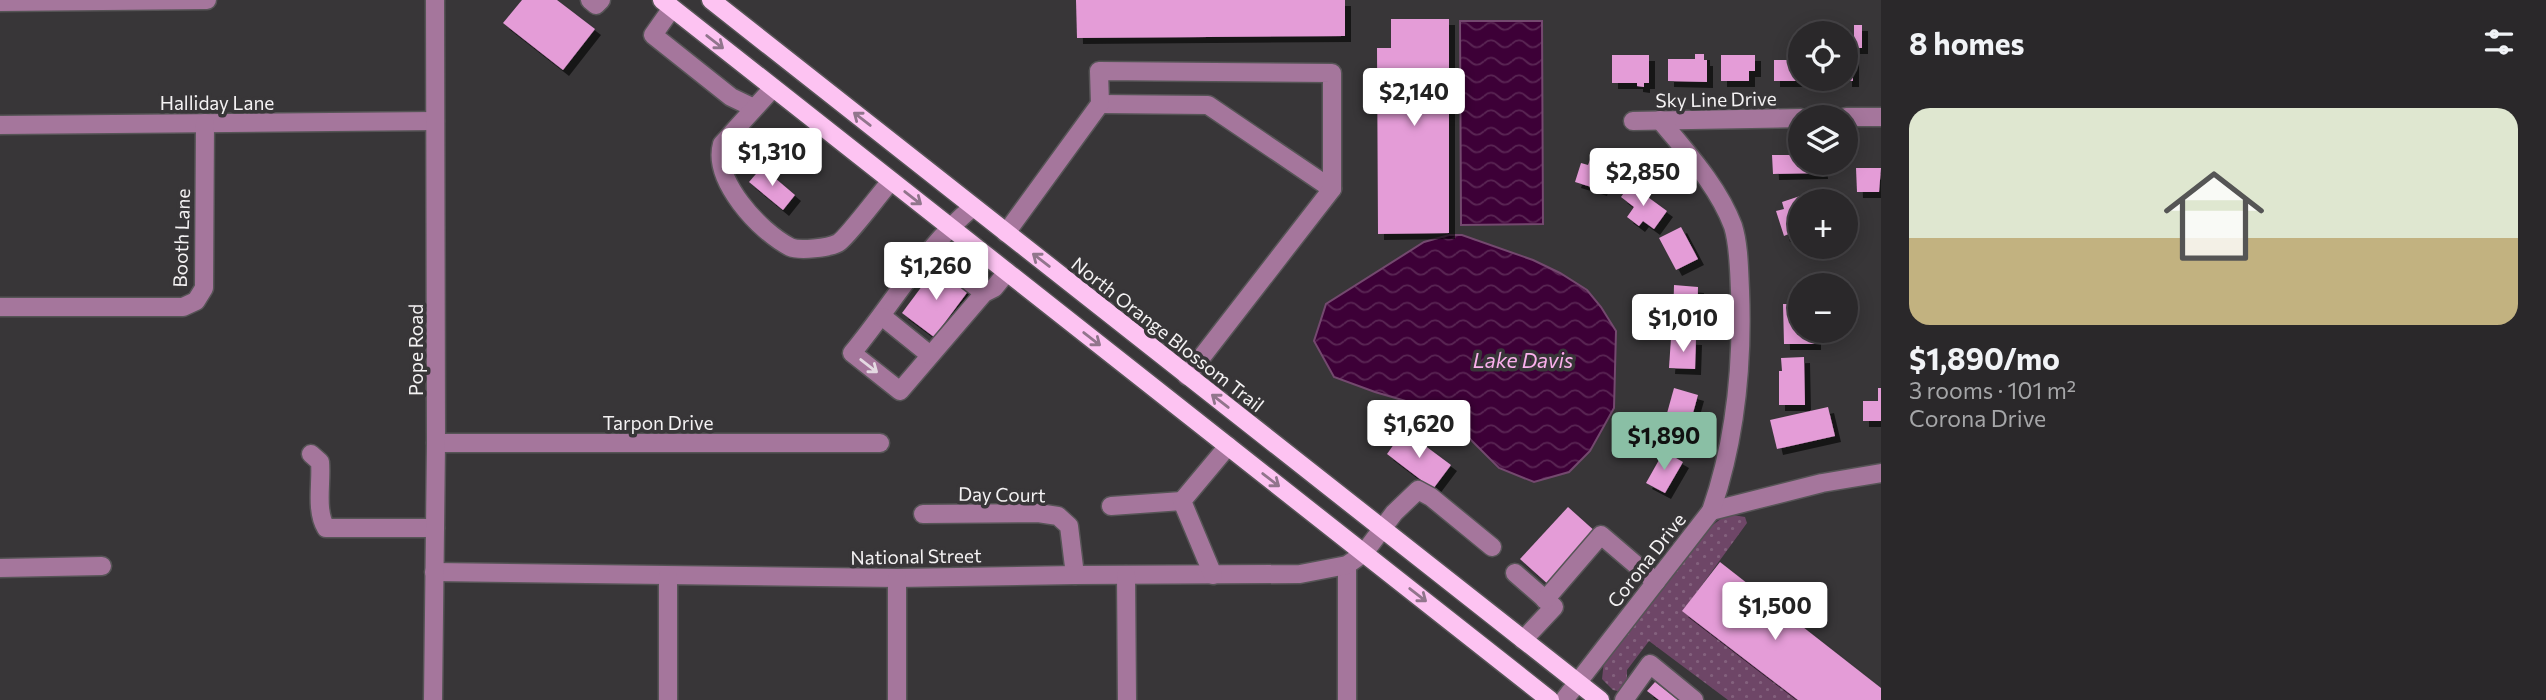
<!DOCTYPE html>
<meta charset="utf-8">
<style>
body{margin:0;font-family:Commissioner,sans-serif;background:#363436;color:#f1f3f6;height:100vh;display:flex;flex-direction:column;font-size:26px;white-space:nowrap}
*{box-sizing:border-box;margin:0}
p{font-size:23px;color:#a5a6a8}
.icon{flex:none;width:38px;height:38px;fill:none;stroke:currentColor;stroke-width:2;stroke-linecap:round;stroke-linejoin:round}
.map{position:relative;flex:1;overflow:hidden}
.side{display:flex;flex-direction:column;background:#2a282a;width:665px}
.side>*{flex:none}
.tools{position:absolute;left:1788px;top:21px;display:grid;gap:14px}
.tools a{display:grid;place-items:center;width:70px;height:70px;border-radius:50%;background:#2a282a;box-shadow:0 4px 18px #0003,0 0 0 2px #464447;font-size:35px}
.price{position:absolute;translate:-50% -60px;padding:0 16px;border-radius:7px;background:#fff;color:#222;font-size:23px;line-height:46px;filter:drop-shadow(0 2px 4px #0008)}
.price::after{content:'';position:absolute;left:50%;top:42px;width:21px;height:16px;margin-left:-10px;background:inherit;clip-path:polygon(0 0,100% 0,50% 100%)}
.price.active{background:#8abfa5;color:#111}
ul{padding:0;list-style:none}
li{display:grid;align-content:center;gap:14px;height:371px;padding:0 28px}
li+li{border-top:2px solid #464447}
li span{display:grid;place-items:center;height:217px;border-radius:21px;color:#555}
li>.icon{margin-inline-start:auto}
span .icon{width:126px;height:126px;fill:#fffc;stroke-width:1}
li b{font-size:30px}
h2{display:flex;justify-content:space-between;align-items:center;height:84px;padding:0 28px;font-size:30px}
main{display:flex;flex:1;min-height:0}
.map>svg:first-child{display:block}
.green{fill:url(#green-dots)}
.water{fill:url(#water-waves);stroke:#74496f;stroke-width:2}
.building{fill:#e49cd7;filter:url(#shadow)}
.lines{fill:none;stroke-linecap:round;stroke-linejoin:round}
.minor-casing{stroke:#565456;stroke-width:21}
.major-casing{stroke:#565456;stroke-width:21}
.minor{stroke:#a5769c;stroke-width:18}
.major{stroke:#fdc3f2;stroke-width:18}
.oneway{stroke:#91758c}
.oneway2{stroke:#e4d9e2}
.labels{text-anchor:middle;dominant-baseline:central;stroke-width:7;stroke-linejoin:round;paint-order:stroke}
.street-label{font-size:19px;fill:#f4f2f3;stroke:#383638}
.water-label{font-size:21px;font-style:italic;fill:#faafec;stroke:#383638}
</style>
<main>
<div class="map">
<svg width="1881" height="700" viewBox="0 0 1881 700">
<defs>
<pattern id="green-dots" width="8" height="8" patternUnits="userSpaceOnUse" patternTransform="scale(1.75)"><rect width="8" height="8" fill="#6e4667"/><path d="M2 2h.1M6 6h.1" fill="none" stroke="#83617d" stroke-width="1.8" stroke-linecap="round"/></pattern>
<pattern id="water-waves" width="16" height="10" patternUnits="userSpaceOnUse" patternTransform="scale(1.75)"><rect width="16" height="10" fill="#3d0037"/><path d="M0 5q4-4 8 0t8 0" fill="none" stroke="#5a2654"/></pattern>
<filter id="shadow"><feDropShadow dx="6" dy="6" stdDeviation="0" flood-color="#0009"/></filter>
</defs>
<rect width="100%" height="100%" fill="#383638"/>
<!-- green -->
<path class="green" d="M1727,514L1745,517L1747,523L1683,611L1798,700H1728L1649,641L1627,670V681L1622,692L1613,690L1602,679L1604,661L1704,532Z"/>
<!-- water -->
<g class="water">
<path d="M1460,21H1542L1543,224L1461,225Z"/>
<path d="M1449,235H1462L1533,260L1560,273L1587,290L1601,307L1616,331L1614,408L1590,451L1569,472L1534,482L1499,468L1443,412L1375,392L1334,377L1314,341L1326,304L1424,242Z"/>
</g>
<!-- building -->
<g class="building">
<path d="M522,0H557L595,29L563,70L503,23Z"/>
<path d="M1076,0H1345V36L1077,38Z"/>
<path d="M1391,19H1449V233L1378,234L1377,48H1391Z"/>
<rect x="1854" y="25" width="8" height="23"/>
<rect x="1846" y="47" width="7" height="34"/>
<path d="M1695,54H1704V60H1707V82L1668,81V59H1695Z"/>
<path d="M1612,55H1649V83H1644V87L1637,86V83H1612Z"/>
<path d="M1721,55H1755V71H1749V81H1721Z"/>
<path d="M1774,60H1801V79H1808V81H1774Z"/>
<path d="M1772,155H1801V163H1821L1822,173L1773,174Z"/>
<path d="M1590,160L1609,166L1601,190L1575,182L1581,163L1588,165Z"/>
<path d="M762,167L795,195L783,210L749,182Z"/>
<path d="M1856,168H1881L1879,192H1857Z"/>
<path d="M1630,184L1667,211L1654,229L1643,221L1639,226L1627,217L1634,207L1621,197Z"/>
<path d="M1800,196L1801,237L1793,239L1791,233L1784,236L1776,211L1784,209L1782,202Z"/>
<path d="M1681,227L1698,259L1676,270L1659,238Z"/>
<path d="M937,266L969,290L934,337L902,313Z"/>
<path d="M1674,285L1698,287L1697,326L1673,325Z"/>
<path d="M1783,304H1801V331H1815V344H1784Z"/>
<path d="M1671,338L1696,339L1695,369L1669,368Z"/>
<path d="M1804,357L1805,405H1779V371H1782L1781,358Z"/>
<path d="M1674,388L1698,395L1688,431L1664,424Z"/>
<path d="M1878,388H1881V421H1863V401H1878Z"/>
<path d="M1828,407L1835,436L1777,449L1770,420Z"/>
<path d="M1404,430L1451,465L1433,489L1387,454Z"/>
<path d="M1664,451L1683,462L1665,493L1646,483Z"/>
<path d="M1568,507L1597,533L1549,585L1520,559Z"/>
<path d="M1720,562L1881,688V700H1798L1682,611Z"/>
<path d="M1655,682L1678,700H1659L1647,691Z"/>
</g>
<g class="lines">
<!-- minor casing -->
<g class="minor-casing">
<g id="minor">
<path d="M590,0L596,5L601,0"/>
<path d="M0,2L207,0"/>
<path d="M672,8L653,35L731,97L754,108"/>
<path d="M773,88L722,144C712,180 759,231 790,247C799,251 829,248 838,243C847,238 881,192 891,181"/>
<path d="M1100,104L1208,105L1332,189"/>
<path d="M1846,117H1881"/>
<path d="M1633,121L1801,118"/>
<path d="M0,125L435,121"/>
<path d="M973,207C925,246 892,305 852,353L900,391L984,293L994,288L1007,272"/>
<path d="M1006,233L1100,104L1099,71L1332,73V189L1187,376"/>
<path d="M930,251L984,293"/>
<path d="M0,307H183L196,301L204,288L205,123"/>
<path d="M883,317L930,355"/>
<path d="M436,443H880"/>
<path d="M311,454L320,462C322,482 315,510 326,528H435"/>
<path d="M1111,506L1182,501"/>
<path d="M1711,511L1822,483L1881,473"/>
<path d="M923,514L1038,513L1058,516L1069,526L1075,575"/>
<path d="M1347,565V700"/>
<path d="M0,568L102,566"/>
<path d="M434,572L897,578L1075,575L1300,574L1347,565L1364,553L1394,513L1418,490L1431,497L1492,547"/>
<path d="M1515,573L1554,607L1523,640"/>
<path d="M1126,575L1127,700"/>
<path d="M1213,575L1182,501L1228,446"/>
<path d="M668,576V700"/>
<path d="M1545,600L1601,535L1656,582"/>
<path d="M433,700L436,443L435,0"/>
<path d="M897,700V578"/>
<path d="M1564,700L1711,511C1736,439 1743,366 1740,290C1739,270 1739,245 1733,226C1718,186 1687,153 1660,120"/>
<path d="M1624,700L1650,664L1694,700"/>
</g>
</g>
<!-- major casing -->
<g class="major-casing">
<g id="major">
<path d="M662,0L1550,700"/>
<path d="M711,0L1600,700"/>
</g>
</g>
<!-- minor -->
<use href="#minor" class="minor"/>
<!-- major -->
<use href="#major" class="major"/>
</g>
<!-- one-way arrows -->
<defs><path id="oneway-shaft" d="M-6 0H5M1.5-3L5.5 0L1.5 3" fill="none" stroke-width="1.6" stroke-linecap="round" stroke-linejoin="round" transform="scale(1.75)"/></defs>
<g class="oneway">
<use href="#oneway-shaft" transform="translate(715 42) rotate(38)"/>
<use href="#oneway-shaft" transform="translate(862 119) rotate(-142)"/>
<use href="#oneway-shaft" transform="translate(913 198) rotate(38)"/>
<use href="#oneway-shaft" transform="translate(1041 260) rotate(-142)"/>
<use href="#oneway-shaft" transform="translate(1092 339) rotate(38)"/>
<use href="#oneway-shaft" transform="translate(1220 401) rotate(-142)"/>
<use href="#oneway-shaft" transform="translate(1271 480) rotate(38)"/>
<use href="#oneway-shaft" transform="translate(1418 595) rotate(38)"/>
</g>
<use class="oneway2" href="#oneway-shaft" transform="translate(869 366) rotate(38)"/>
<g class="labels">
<!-- street labels -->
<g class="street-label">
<text transform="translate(1716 99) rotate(-1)">Sky Line Drive</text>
<text x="217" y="102">Halliday Lane</text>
<text transform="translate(181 238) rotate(-88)">Booth Lane</text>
<text transform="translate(1168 334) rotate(38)">North Orange Blossom Trail</text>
<text transform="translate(415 350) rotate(-90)">Pope Road</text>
<text x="658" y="422">Tarpon Drive</text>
<text transform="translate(1002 494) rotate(1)">Day Court</text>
<text transform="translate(916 556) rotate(-1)">National Street</text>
<text transform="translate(1646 560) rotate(-52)">Corona Drive</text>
</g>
<!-- water labels -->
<g class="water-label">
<text x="1523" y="359">Lake Davis</text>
</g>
</g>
</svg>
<div class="tools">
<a><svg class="icon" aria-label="locate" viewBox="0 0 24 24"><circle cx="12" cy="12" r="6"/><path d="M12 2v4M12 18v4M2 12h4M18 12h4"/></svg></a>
<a><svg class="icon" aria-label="layers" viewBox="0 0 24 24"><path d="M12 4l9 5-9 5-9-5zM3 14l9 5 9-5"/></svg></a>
<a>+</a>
<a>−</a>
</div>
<b class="price" style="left:1414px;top:128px">$2,140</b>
<b class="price" style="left:772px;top:188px">$1,310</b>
<b class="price" style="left:1643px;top:208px">$2,850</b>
<b class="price" style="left:936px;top:302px">$1,260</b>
<b class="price" style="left:1683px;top:354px">$1,010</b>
<b class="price" style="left:1419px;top:460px">$1,620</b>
<b class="price active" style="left:1664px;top:472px">$1,890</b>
<b class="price" style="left:1775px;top:642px">$1,500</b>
</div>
<section class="side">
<h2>8 homes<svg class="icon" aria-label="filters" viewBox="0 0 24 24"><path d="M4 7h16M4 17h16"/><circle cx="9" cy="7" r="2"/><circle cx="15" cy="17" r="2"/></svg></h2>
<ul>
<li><span style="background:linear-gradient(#dfe7d0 60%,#c2b280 0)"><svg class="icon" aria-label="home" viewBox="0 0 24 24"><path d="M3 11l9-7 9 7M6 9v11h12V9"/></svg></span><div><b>$1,890/mo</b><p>3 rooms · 101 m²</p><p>Corona Drive</p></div></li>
</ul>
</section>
</main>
